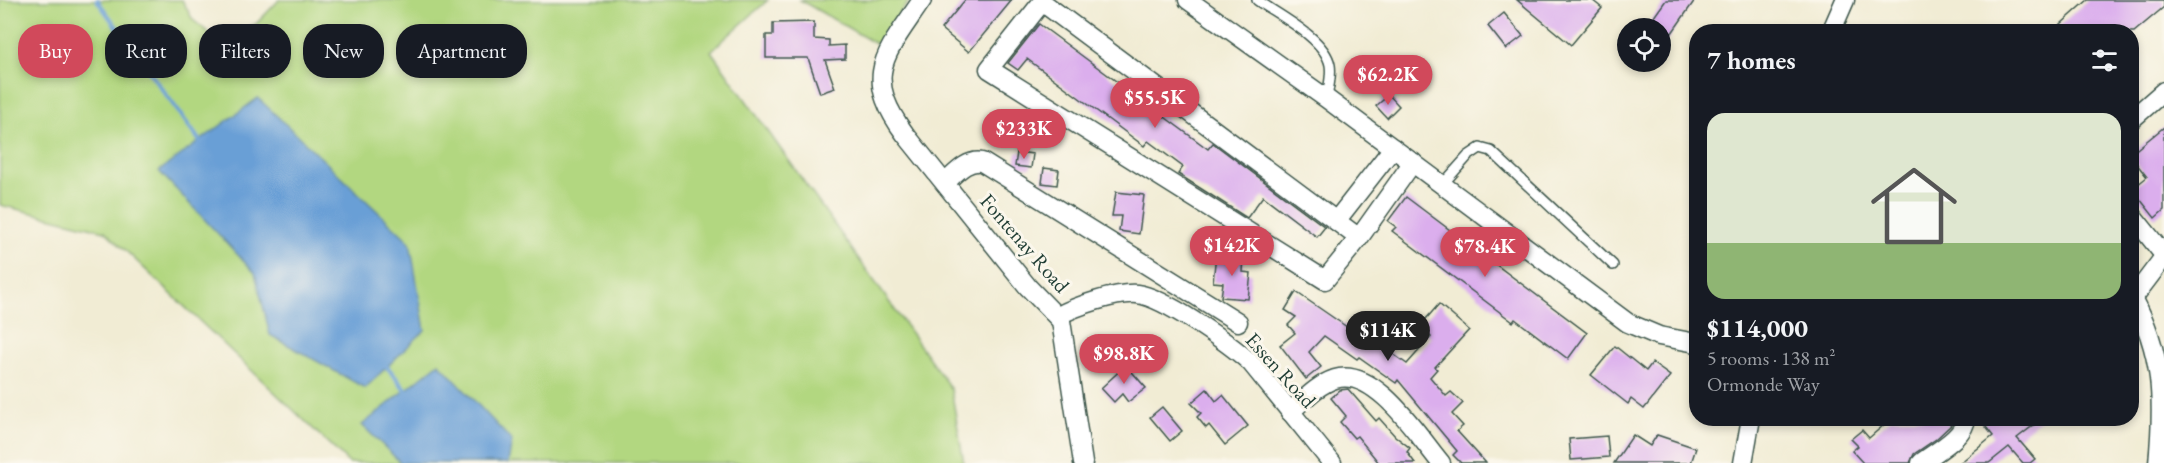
<!DOCTYPE html>
<meta charset="utf-8">
<style>
body{margin:0;font-family:"EB Garamond",serif;background:#20242c;color:#f1f3f6;height:100vh;display:flex;flex-direction:column;font-size:22px;white-space:nowrap}
*{box-sizing:border-box;margin:0}
p{font-size:20px;color:#9ea1a6}
.icon{flex:none;width:33px;height:33px;fill:none;stroke:currentColor;stroke-width:2;stroke-linecap:round;stroke-linejoin:round}
.map{position:relative;flex:1;overflow:hidden}
.sheet{position:absolute;left:1689px;top:24px;width:450px;height:402px;display:flex;flex-direction:column;background:#171b24;border-radius:24px;box-shadow:0 3px 9px #0003}
.sheet>*{flex:none}
.guide{position:absolute;left:18px;top:24px;width:570px;height:54px;display:flex;gap:12px}
.buttons{position:absolute;left:1617px;top:18px;display:grid;gap:12px}
.buttons a{display:grid;place-items:center;width:54px;height:54px;border-radius:50%;background:#171b24;box-shadow:0 3px 9px #0003;font-size:30px}
.price{position:absolute;translate:-50% -51px;padding:0 14px;border-radius:21px;background:#d1495b;color:#fff;font-size:20px;line-height:39px;filter:drop-shadow(0 2px 3px #0008)}
.price::after{content:'';position:absolute;left:50%;top:36px;width:18px;height:14px;margin-left:-9px;background:inherit;clip-path:polygon(0 0,100% 0,50% 100%)}
.price.current{background:#222;color:#fff}
ul{padding:0;list-style:none}
li{display:grid;align-content:center;gap:12px;height:318px;padding:0 18px}
li span{display:grid;place-items:center;height:186px;border-radius:18px;color:#555}
li>.icon{margin-inline-start:auto}
span .icon{width:108px;height:108px;fill:#fffc;stroke-width:1}
li b{font-size:26px}
h2{display:flex;justify-content:space-between;align-items:center;height:72px;padding:0 18px;font-size:26px}
.tag{padding:0 21px;border-radius:24px;background:#171b24;box-shadow:0 3px 9px #0003;font-size:21px;line-height:54px}
.tag.current{background:#d1495b;color:#fff}
.map>svg:first-child{display:block}
.green{fill:#b2d780;stroke:#688a5a;stroke-width:1.5}
.water{fill:#699fd6;stroke:#446e85;stroke-width:1.5}
.lines{fill:none;stroke-linecap:round;stroke-linejoin:round}
.stream{stroke:#699fd6;stroke-width:4.5}
.building{fill:#dbaeed}
.service-casing{stroke:#3e574c;stroke-width:12}
.minor-casing{stroke:#3e574c;stroke-width:21}
.service{stroke:#fff;stroke-width:9}
.minor{stroke:#fff;stroke-width:18}
.labels{text-anchor:middle;dominant-baseline:central;stroke-width:6;stroke-linejoin:round;paint-order:stroke}
.street-label{font-size:21px;fill:#1f3d34;stroke:#fbf7ec}
</style>
<div class="map">
<svg width="2164" height="463" viewBox="0 0 2164 463">
<rect width="100%" height="100%" fill="#fbf7ec"/>
<filter id="ink" filterUnits="userSpaceOnUse"><feTurbulence type="fractalNoise" baseFrequency=".0167" numOctaves="2"/><feDisplacementMap in="SourceGraphic" scale="12" xChannelSelector="R" yChannelSelector="G"/><feConvolveMatrix kernelMatrix="1 2 1 2 8 2 1 2 1" color-interpolation-filters="sRGB"/></filter>
<filter id="wash" filterUnits="userSpaceOnUse"><feTurbulence type="fractalNoise" baseFrequency=".008" numOctaves="4" result="noise"/><feDisplacementMap in="SourceGraphic" scale="24" xChannelSelector="R" yChannelSelector="G"/><feGaussianBlur stdDeviation="1.35" result="paint"/><feColorMatrix in="noise" values="0 0 0 0 0 0 0 0 0 0 0 0 0 0 0 0 0 1.4 0 .05"/><feComposite in="paint" operator="in"/></filter>
<g filter="url(#wash)">
<rect width="100%" height="100%" fill="#f1ecd4"/>
<!-- green -->
<g class="green">
<path d="M0,0H182L193,20L218,40L256,24L279,0H768L711,51L951,389L964,463H349L105,231L0,205Z"/>
<path d="M800,0H910L876,44Z"/>
</g>
<!-- water -->
<g class="water">
<path d="M258,98L410,242L425,330L365,388L270,335L255,273L159,171Z"/>
<path d="M439,363L512,441L508,463H401L362,425Z"/>
</g>
<g class="lines">
<!-- stream -->
<g class="stream">
<path d="M97,0L202,144"/>
<path d="M384,363L409,394"/>
</g>
</g>
<g id="blocks">
<!-- building -->
<g class="building">
<path d="M965,0H1012L969,52L941,29Z"/>
<path d="M1517,0H1592L1602,8L1571,45Z"/>
<path d="M1666,0H1695L1660,50V28H1646Z"/>
<path d="M2088,0H2164V7L2134,32H2052Z"/>
<path d="M1504,13L1523,36L1506,49L1488,26Z"/>
<path d="M814,22V39L829,40V46L845,45V59L825,60L835,88L820,93L808,58H766V35H773V23Z"/>
<path d="M1039,24L1208,149L1213,143L1325,227L1317,237L1263,196L1247,218L1178,174L1183,167L1148,141L1144,146L1027,59L1018,70L1008,63Z"/>
<path d="M1389,95L1399,106L1387,118L1376,106Z"/>
<path d="M2164,127V210L2155,218L2132,189L2147,177L2132,158V153Z"/>
<path d="M1017,152L1033,154L1031,168L1015,166Z"/>
<path d="M1044,168L1059,170L1057,185L1042,183Z"/>
<path d="M1116,192L1144,195L1139,234L1119,231L1121,216H1112Z"/>
<path d="M1406,197L1587,333L1568,359L1515,319L1513,322L1392,231L1396,227L1388,221Z"/>
<path d="M1216,254L1244,257L1243,272L1251,273L1248,299L1221,297L1223,283L1213,282Z"/>
<path d="M1296,292L1360,336L1362,332L1407,364L1431,337L1419,327L1439,304L1469,330L1435,367L1437,369L1430,377L1446,396L1451,392L1463,403L1452,414L1463,426L1457,431L1486,463H1461L1453,455L1457,451L1398,380L1396,383L1359,357L1357,359L1324,336L1309,352L1321,367L1306,379L1280,345L1295,333L1288,325L1296,317L1285,310Z"/>
<path d="M1615,346L1646,371L1652,363L1670,376L1644,409L1631,399L1628,404L1591,375Z"/>
<path d="M1126,365L1146,388L1128,402L1122,394L1114,402L1101,388Z"/>
<path d="M1207,389L1216,401L1223,395L1248,426L1225,445L1209,425L1206,428L1197,417L1201,413L1191,403Z"/>
<path d="M1348,389L1376,421L1379,418L1395,436L1410,448L1407,452L1415,463H1379L1357,436L1354,438L1340,422L1346,416L1331,398L1340,390Z"/>
<path d="M1162,407L1182,431L1170,441L1150,417Z"/>
<path d="M1892,418H1954L1951,425L1936,439L1914,454L1910,463H1863L1852,451L1858,446L1851,439L1862,430L1869,438Z"/>
<path d="M1979,418H2043L2017,438L2035,459L2030,463H2023L2009,447L1989,463H1960L1993,436Z"/>
<path d="M1633,435L1650,446L1657,435L1696,448L1691,463H1614Z"/>
<path d="M1607,436L1609,457L1571,460L1569,439Z"/>
</g>
</g>
</g>
<g filter="url(#ink)">
<use href="#blocks" fill-opacity="0" stroke="#3e574c" stroke-width="1.5"/>
<g class="lines">
<!-- service casing -->
<g class="service-casing">
<g id="service">
<path d="M1257,0C1278,15 1325,38 1330,65C1332,76 1328,88 1327,99"/>
<path d="M1443,184L1468,156L1480,148L1491,151L1613,265"/>
</g>
</g>
<!-- minor casing -->
<g class="minor-casing">
<g id="minor">
<path d="M922,0C886,54 861,74 905,134L1028,287L1061,321L1083,463"/>
<path d="M1188,0L1327,99L1628,323L1659,336L1696,343"/>
<path d="M1831,32L1845,0"/>
<path d="M2132,119L2164,91"/>
<path d="M945,183C955,174 967,159 982,162L1238,322"/>
<path d="M2132,215L2164,255"/>
<path d="M1336,221L1393,148"/>
<path d="M1359,238L1042,2L989,69L1325,280L1359,238L1413,162"/>
<path d="M2132,296C2163,353 2164,400 2158,463"/>
<path d="M2133,298L2164,257"/>
<path d="M1058,316C1076,306 1117,292 1137,294C1164,297 1230,344 1251,363L1332,463"/>
<path d="M1290,412C1304,400 1317,385 1335,379C1375,366 1419,437 1441,463"/>
<path d="M1743,463L1751,418"/>
<path d="M1921,463C1935,452 1965,437 1966,418"/>
</g>
</g>
<!-- service -->
<use href="#service" class="service"/>
<!-- minor -->
<use href="#minor" class="minor"/>
</g>
</g>
<g class="labels">
<!-- street labels -->
<g class="street-label">
<text transform="translate(1025 243) rotate(49)">Fontenay Road</text>
<text transform="translate(1281 370) rotate(48)">Essen Road</text>
</g>
</g>
</svg>
<div class="buttons">
<a><svg class="icon" aria-label="locate" viewBox="0 0 24 24"><circle cx="12" cy="12" r="6"/><path d="M12 2v4M12 18v4M2 12h4M18 12h4"/></svg></a>
</div>
<b class="price" style="left:1388px;top:106px">$62.2K</b>
<b class="price" style="left:1155px;top:129px">$55.5K</b>
<b class="price" style="left:1024px;top:160px">$233K</b>
<b class="price" style="left:1232px;top:277px">$142K</b>
<b class="price" style="left:1485px;top:278px">$78.4K</b>
<b class="price current" style="left:1388px;top:362px">$114K</b>
<b class="price" style="left:1124px;top:385px">$98.8K</b>
<div class="guide">
<a class="tag current">Buy</a>
<a class="tag">Rent</a>
<a class="tag">Filters</a>
<a class="tag">New</a>
<a class="tag">Apartment</a>
</div>
<section class="sheet">
<h2>7 homes<svg class="icon" aria-label="filters" viewBox="0 0 24 24"><path d="M4 7h16M4 17h16"/><circle cx="9" cy="7" r="2"/><circle cx="15" cy="17" r="2"/></svg></h2>
<ul>
<li><span style="background:linear-gradient(#dfe7d0 70%,#8fb573 0)"><svg class="icon" aria-label="home" viewBox="0 0 24 24"><path d="M3 11l9-7 9 7M6 9v11h12V9"/></svg></span><div><b>$114,000</b><p>5 rooms · 138 m²</p><p>Ormonde Way</p></div></li>
</ul>
</section>
</div>
